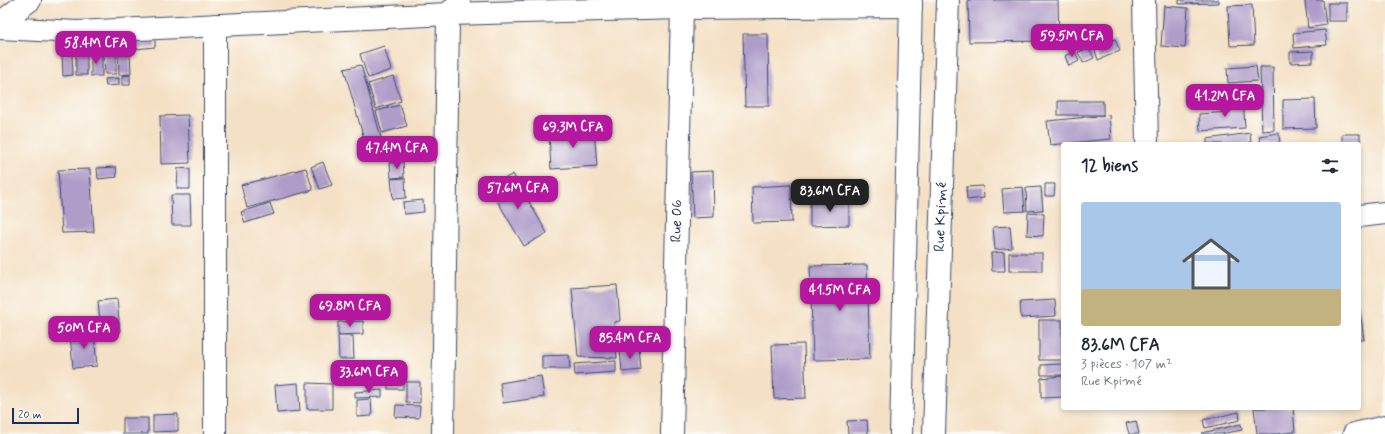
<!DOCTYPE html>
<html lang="fr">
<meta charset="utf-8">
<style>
body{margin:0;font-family:Mynerve,sans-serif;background:#f6f6f7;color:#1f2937;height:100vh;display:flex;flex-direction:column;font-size:15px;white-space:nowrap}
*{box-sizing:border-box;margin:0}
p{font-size:13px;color:#747a83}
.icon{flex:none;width:22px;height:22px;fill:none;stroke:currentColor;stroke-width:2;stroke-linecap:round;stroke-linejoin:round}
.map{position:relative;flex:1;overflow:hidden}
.drawer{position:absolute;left:1061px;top:142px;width:300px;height:268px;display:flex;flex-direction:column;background:#fff;border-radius:4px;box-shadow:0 2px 6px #0003}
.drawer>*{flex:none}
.scale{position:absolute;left:12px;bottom:10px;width:67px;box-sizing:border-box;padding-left:4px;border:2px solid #1b2f5e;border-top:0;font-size:11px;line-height:14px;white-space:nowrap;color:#1b2f5e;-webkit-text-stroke:3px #fdfcf7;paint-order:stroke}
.price{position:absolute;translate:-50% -34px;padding:0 9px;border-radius:8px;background:#b5179e;color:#fff;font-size:13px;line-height:26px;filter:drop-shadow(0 1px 2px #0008)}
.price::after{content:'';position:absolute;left:50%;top:24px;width:12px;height:9px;margin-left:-6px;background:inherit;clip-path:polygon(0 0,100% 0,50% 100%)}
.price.on{background:#222;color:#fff}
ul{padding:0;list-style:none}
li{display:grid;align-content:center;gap:8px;height:212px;padding:0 20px}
li span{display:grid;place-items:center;height:124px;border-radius:4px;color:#555}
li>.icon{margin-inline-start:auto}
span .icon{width:72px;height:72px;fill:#fffc;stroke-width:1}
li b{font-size:17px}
h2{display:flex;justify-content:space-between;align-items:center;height:48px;padding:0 20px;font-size:17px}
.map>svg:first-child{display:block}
.building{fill:#af9cc9}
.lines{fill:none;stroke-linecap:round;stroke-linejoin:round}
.street-casing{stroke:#3c4a6d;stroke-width:24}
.secondary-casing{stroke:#3c4a6d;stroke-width:24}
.street{stroke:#fff;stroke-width:22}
.secondary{stroke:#fff;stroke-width:22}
.labels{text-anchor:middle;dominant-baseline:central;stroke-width:3;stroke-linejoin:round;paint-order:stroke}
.street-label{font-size:15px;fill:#1b2f5e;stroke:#fdfcf7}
</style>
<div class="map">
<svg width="1385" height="434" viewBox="0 0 1385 434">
<rect width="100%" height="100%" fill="#fdfcf7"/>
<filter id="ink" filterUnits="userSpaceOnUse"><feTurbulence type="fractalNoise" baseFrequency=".025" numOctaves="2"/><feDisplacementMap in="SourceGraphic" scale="8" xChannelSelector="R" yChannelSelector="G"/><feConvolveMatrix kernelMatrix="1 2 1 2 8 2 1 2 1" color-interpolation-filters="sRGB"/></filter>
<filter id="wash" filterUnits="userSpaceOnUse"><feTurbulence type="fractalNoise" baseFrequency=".012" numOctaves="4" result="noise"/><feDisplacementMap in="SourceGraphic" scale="16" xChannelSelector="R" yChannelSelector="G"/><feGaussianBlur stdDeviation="0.9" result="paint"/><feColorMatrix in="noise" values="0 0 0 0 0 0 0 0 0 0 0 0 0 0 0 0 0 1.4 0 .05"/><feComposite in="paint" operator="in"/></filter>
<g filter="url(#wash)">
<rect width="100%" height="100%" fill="#f4e0c4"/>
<g id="blocks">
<!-- building -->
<g class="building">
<path d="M968,0H1058L1059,41L969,42Z"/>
<path d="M1179,0H1219V3L1179,4Z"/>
<path d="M1313,0H1323L1326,25L1308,28L1305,1Z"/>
<rect x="1328" y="3" width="19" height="18"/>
<path d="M1252,5L1254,45L1230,46L1228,6Z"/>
<path d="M1164,6L1188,8L1185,48L1161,46Z"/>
<path d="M1325,30L1327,45L1294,48L1293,33Z"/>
<path d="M743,34H768L769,106H745Z"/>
<path d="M155,36V47L135,49L134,37Z"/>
<path d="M102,38L103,49L86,50L85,40Z"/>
<path d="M1115,39L1120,51L1098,60L1094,47Z"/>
<path d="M72,41L73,51L58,52L57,42Z"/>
<path d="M384,46L391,70L368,78L360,54Z"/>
<path d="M1089,48L1094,58L1083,63L1078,52Z"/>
<path d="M1075,51L1079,61L1069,66L1065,56Z"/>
<path d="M1313,51V62L1290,63V52Z"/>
<path d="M118,52H130L131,74L119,75Z"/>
<rect x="76" y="53" width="11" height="22"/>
<rect x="91" y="54" width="11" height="22"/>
<path d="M104,54H116V74H105Z"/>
<path d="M62,55H72L73,75L63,76Z"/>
<path d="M361,65L382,141L366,146L344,69Z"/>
<path d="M1256,66L1258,81L1228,83L1227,68Z"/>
<path d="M1260,67H1273L1274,130L1262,131Z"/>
<path d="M130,75V85H122V76Z"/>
<path d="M393,76L401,101L376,109L368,84Z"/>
<path d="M119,78V85L106,86L105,79Z"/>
<path d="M1243,97L1245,128L1200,131L1199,114L1231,112L1230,98Z"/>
<path d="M1315,99L1316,128L1283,129V100Z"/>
<rect x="1058" y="101" width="45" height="14"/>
<path d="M400,105L407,126L382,133L376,111Z"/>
<path d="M188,115L190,163L161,164L160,116Z"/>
<path d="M1109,115L1111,139L1050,145L1047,121Z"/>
<path d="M594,129L597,166L551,169L549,132Z"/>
<path d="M1250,133L1251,144H1207V139Z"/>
<path d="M1279,133L1280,144H1261L1259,136Z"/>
<rect x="1342" y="134" width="18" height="10"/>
<path d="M410,140L413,150L393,157L389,147Z"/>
<path d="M403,161L404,177L391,178L390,162Z"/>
<path d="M323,162L332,185L320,189L311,167Z"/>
<path d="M116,167L117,177L98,179L97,168Z"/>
<path d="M178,168L190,169V189H177Z"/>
<path d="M306,168L313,190L247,208L241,185Z"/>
<path d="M90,169L94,232L62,233L58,170Z"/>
<path d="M713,171L714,217L693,218L691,172Z"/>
<path d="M513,174L547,233L524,246L489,187Z"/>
<path d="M405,178L406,198L393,199L391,179Z"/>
<path d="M1045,184H1055L1054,196H1045Z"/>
<path d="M791,185L792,222L753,223L752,187Z"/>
<path d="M983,186L984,198L967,200L966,187Z"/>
<path d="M1023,187L1025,211L1004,212L1002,189Z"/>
<path d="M1041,187L1043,210L1027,211L1026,188Z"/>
<path d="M171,195H190L191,225H172Z"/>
<path d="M423,200L424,212L404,214L403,202Z"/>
<path d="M849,200V225L810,226V201Z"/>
<path d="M270,203L274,214L245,223L241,212Z"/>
<path d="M1028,213L1044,214L1043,236L1027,235Z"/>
<path d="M1010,226L1012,248L995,250L993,227Z"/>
<path d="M1004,252L1005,271H992L991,253Z"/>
<rect x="1009" y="253" width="33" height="18"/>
<path d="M867,265L870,359L813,360L810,266Z"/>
<path d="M617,285L620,321L614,322L617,358L578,357L572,288Z"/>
<path d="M117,299L120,332L101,334L98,301Z"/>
<path d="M1055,300L1056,316L1021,318L1020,302Z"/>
<path d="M1359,303L1364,340H1359Z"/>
<rect x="1039" y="320" width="23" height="40"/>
<path d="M363,321V334L338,335V322Z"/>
<path d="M94,332L97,366L73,368L70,334Z"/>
<path d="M338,336H353L354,359H339Z"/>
<path d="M804,344L806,398L774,399L772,345Z"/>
<path d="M639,347L641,370L622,372L620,349Z"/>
<path d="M569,355L570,369H542V356Z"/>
<path d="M616,361V372L575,375L574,364Z"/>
<path d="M1063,364V375H1041V365Z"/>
<path d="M371,370V383L337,384V371Z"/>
<rect x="388" y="370" width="15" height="19"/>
<path d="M541,376L544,397L503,403L500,383Z"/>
<path d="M1063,376V397L1041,398V378Z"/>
<path d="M406,382H420V403L406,402Z"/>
<path d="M298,383L300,411L277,413L275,385Z"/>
<path d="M307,383L332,384V409H307Z"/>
<path d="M382,390V397L355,398V392Z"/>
<path d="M371,399L372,416L357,417V400Z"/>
<path d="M396,405L420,406L419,418L395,417Z"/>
<path d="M1254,408H1293L1295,432L1276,434H1257Z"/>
<path d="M1239,412L1240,420L1205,428L1203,420Z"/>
<path d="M178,414V431L153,432V415Z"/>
<rect x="123" y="418" width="25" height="16"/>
<path d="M867,420L868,434H848L847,421Z"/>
<path d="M1136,421L1139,434H1129L1126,423Z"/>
<path d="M1241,424L1242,430L1221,434H1203L1202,433Z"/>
</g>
</g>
</g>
<g filter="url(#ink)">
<use href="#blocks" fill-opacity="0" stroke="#3c4a6d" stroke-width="1"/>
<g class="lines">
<!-- street casing -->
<g class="street-casing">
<g id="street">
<path d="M1144,0L1147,144"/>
<path d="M215,25V434"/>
<path d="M0,28L77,32L448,14L682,8L911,6"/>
<path d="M1359,216L1385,213"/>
<path d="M443,434L448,14L459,3"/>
<path d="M672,434L682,8"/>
<path d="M1354,434L1385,427"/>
</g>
</g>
<!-- secondary casing -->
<g class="secondary-casing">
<g id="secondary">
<path d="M0,23L30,0"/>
<path d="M901,434L911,0"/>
<path d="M934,434L948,0"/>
</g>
</g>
<!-- street -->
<use href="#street" class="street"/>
<!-- secondary -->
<use href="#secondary" class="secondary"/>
</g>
</g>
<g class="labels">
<!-- street labels -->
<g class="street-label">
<text transform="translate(941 217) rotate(-88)">Rue Kpimé</text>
<text transform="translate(677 221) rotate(-89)">Rue 06</text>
</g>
</g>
</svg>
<div class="scale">20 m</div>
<b class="price" style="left:1072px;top:58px">59.5M CFA</b>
<b class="price" style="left:96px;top:65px">58.4M CFA</b>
<b class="price" style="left:1225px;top:118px">41.2M CFA</b>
<b class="price" style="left:573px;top:149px">69.3M CFA</b>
<b class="price" style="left:397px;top:170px">47.4M CFA</b>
<b class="price" style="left:518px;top:210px">57.6M CFA</b>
<b class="price on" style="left:830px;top:213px">83.6M CFA</b>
<b class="price" style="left:840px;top:312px">41.5M CFA</b>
<b class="price" style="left:350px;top:328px">69.8M CFA</b>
<b class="price" style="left:84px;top:350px">50M CFA</b>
<b class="price" style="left:630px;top:360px">85.4M CFA</b>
<b class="price" style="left:369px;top:394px">33.6M CFA</b>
<section class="drawer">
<h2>12 biens<svg class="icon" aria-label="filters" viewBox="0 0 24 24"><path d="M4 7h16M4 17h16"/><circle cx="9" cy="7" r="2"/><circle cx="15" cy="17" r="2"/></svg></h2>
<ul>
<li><span style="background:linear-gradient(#a9c7e8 70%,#c2b280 0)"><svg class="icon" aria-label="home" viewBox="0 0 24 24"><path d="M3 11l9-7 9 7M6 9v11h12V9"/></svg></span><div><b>83.6M CFA</b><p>3 pièces · 107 m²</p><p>Rue Kpimé</p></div></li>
</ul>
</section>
</div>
